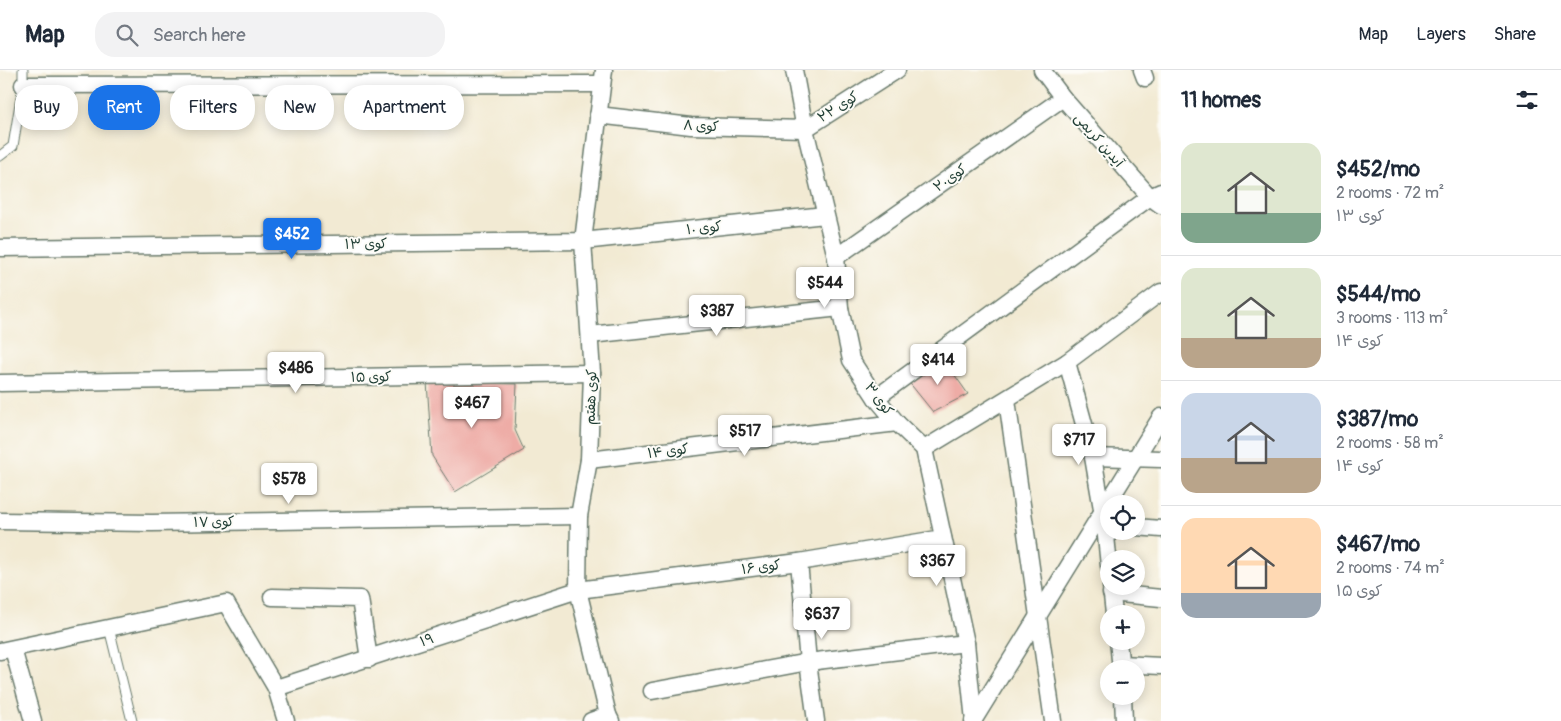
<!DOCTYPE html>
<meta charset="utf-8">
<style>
body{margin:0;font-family:Pangolin,"Playpen Sans Arabic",sans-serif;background:#f2f2f3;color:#1f2937;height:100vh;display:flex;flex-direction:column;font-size:19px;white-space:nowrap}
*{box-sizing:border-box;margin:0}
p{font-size:16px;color:#747a83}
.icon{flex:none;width:28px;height:28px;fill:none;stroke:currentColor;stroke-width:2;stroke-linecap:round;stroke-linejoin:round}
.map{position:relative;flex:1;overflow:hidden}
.panel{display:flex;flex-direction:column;background:#fff;width:400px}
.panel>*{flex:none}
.banner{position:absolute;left:15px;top:15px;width:475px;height:45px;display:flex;gap:10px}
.fabs{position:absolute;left:1100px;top:425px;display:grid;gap:10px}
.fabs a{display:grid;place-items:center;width:45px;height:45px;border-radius:50%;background:#fff;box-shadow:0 2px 12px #0003;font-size:25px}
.price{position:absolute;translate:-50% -42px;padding:0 11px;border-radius:5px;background:#fff;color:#222;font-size:16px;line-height:32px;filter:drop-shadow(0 1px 2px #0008)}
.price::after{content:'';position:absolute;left:50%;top:30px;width:15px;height:11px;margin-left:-8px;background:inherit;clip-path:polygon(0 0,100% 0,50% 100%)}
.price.selected{background:#1a73e8;color:#fff}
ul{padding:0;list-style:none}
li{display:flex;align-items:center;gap:15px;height:125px;padding:0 20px}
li+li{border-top:1px solid #e0e1e3}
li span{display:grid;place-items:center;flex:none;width:140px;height:100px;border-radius:15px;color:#555}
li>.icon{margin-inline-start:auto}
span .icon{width:60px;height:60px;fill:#fffc;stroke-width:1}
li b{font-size:21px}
h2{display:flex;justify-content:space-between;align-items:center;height:60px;padding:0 20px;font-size:21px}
.pill{padding:0 18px;border-radius:20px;background:#fff;box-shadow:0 2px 12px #0003;font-size:18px;line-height:45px}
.pill.selected{background:#1a73e8;color:#fff}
header{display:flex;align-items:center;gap:30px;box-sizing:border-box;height:70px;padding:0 25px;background:#fff;border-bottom:1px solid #e0e1e3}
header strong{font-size:24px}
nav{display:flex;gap:28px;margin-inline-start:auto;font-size:18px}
.search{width:350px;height:45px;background:#f2f2f3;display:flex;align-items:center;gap:12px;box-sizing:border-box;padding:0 18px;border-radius:20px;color:#747a83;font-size:19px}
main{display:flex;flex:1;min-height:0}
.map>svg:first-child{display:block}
.building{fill:#eeaca6}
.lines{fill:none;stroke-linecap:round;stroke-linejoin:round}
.service-casing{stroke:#697a6c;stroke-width:11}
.minor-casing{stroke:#697a6c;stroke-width:19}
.service{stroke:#fff;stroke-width:9}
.minor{stroke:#fff;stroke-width:16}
.labels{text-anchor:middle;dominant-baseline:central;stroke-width:4;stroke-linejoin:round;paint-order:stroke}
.street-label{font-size:14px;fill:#1f3d34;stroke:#fdfcf7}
</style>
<header>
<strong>Map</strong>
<div class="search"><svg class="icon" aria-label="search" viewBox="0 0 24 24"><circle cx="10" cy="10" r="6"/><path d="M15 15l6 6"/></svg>Search here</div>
<nav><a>Map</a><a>Layers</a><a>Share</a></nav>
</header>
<main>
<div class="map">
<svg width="1161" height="651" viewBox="0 0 1161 651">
<rect width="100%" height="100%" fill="#fdfcf7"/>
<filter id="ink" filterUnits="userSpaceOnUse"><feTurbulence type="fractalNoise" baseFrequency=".02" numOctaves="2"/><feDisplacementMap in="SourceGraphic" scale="10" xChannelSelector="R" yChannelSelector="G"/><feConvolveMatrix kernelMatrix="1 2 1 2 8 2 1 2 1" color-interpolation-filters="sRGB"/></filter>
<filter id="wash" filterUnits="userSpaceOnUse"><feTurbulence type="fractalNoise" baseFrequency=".0096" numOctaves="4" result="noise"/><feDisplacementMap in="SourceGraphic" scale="20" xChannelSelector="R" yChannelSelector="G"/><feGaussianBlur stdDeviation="1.12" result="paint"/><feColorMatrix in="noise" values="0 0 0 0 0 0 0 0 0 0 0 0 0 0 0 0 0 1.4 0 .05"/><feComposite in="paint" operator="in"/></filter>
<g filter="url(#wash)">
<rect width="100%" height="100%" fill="#f2ead3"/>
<g id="blocks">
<!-- building -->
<g class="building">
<path d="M942,287L968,324L933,342L908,311Z"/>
<path d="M427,312L517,314L515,360L524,380L455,422L432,386Z"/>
</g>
</g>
</g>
<g filter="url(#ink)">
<use href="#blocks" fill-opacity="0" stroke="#697a6c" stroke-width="1"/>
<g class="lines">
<!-- service casing -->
<g class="service-casing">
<g id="service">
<path d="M0,86L13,76L23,15V0"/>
<path d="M109,558L132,651"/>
</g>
</g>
<!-- minor casing -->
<g class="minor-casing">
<g id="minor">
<path d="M604,0L583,171L592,303L589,390L579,446L578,520L608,645L611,651"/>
<path d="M794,0L805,59L836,187L840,238L851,290L876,328L897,353L924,379L966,573L974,651"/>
<path d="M1042,0L1063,28L1150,127L1161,135"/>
<path d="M1142,0L1145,8"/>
<path d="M23,15L602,14"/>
<path d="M598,45L691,56L805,59"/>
<path d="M805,59L897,0"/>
<path d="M0,178L583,171L825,145"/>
<path d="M836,187L1063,28"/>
<path d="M590,265L840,238"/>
<path d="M1067,292L1093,387L1105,456L1109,496"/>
<path d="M0,313L592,303"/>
<path d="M876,328L1150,127L1161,122"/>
<path d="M1007,330L1053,651"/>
<path d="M924,379L1067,292L1161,222"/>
<path d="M1093,387L1161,389"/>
<path d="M589,390L897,353"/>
<path d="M0,451L152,453L579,446"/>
<path d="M1136,457L1161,459"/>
<path d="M799,492L808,592L816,651"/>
<path d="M1111,516L1114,544"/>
<path d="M1111,523L1161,528"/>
<path d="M272,527L360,529L369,589"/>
<path d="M1118,571L1121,599"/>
<path d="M13,579L33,651"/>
<path d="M0,581L226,533L276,618L286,651"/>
<path d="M1121,594L1161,596"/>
<path d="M276,618L578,520L799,492L943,468"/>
<path d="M652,621L808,592L966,573"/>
<path d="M1123,626L1124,651"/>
<path d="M591,651L608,645"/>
<path d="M973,651L1161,347"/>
</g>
</g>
<!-- service -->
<use href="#service" class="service"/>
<!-- minor -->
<use href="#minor" class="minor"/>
</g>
</g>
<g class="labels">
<!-- street labels -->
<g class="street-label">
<text transform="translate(838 37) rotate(-32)">کوی ۲۲</text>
<text transform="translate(701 56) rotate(3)">کوی ۸</text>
<text transform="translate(1099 70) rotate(49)">آیدین کریمی</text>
<text transform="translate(950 108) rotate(-35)">کوی۲۰</text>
<text transform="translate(704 158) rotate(-6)">کوی ۱۰</text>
<text transform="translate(366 174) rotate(-1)">کوی ۱۳</text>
<text transform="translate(371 307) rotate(-1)">کوی ۱۵</text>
<text transform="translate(591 327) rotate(-88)">کوی هفتم</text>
<text transform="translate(879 329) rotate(53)">کوی ۳</text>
<text transform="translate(668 381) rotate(-7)">کوی ۱۴</text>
<text transform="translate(214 452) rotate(-1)">کوی ۱۷</text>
<text transform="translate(761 497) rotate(-7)">کوی ۱۶</text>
<text transform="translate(427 570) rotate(-18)">۱۹</text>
</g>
</g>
</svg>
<div class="fabs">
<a><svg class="icon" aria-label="locate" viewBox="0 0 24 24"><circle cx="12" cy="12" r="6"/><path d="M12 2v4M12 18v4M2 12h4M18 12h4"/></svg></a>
<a><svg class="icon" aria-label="layers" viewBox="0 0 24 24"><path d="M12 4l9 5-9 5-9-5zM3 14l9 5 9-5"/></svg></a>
<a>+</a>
<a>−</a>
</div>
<b class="price selected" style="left:292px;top:190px">$452</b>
<b class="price" style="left:825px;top:239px">$544</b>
<b class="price" style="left:717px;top:267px">$387</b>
<b class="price" style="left:938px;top:316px">$414</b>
<b class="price" style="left:296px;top:324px">$486</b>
<b class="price" style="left:472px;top:359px">$467</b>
<b class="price" style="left:745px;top:387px">$517</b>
<b class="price" style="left:1079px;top:396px">$717</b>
<b class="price" style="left:289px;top:435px">$578</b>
<b class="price" style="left:937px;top:517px">$367</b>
<b class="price" style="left:822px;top:570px">$637</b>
<div class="banner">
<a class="pill">Buy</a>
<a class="pill selected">Rent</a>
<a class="pill">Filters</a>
<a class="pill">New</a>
<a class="pill">Apartment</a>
</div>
</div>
<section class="panel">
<h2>11 homes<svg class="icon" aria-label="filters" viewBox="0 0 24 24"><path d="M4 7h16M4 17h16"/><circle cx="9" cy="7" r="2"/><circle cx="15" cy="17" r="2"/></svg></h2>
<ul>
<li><span style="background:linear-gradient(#dfe7d0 70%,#7fa58c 0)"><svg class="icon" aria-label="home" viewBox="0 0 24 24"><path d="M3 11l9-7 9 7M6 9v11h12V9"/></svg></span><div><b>$452/mo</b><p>2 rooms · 72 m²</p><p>کوی ۱۳</p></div></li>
<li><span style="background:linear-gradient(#dfe7d0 70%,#b9a48a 0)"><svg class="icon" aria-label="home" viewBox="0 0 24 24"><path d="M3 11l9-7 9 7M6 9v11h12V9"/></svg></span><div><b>$544/mo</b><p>3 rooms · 113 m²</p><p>کوی ۱۴</p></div></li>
<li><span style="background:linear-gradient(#c9d6e8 65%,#b9a48a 0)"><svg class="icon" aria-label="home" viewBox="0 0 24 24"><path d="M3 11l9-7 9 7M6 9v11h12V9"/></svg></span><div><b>$387/mo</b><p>2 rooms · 58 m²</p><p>کوی ۱۴</p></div></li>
<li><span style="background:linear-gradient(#ffd9b3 75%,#9aa5b1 0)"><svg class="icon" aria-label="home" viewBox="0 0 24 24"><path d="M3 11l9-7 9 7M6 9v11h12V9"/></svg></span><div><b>$467/mo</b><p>2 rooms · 74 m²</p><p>کوی ۱۵</p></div></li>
</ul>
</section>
</main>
